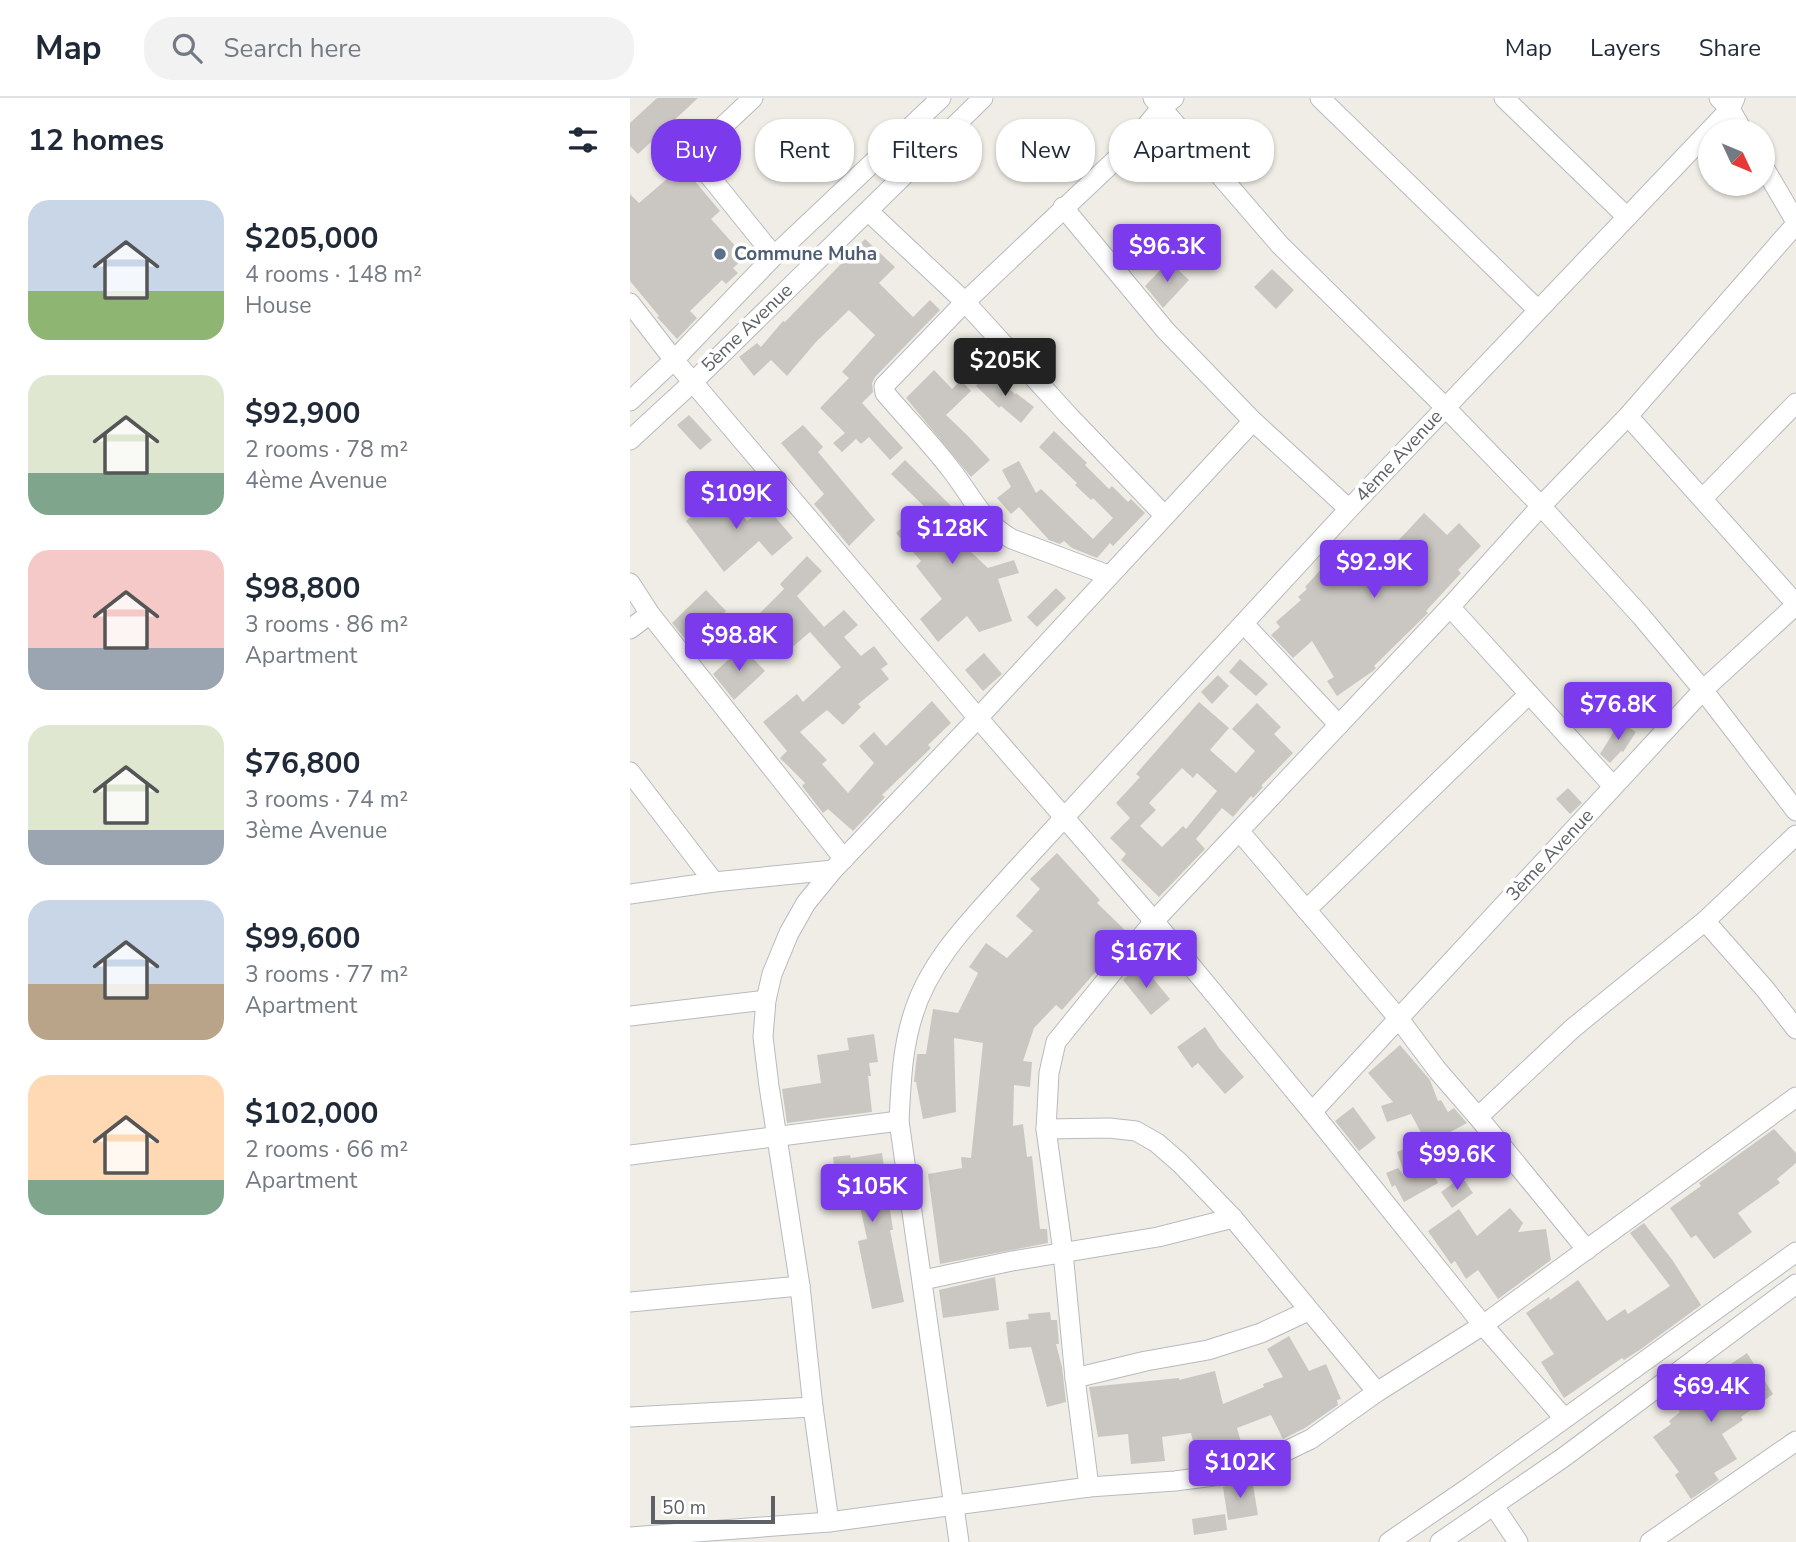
<!DOCTYPE html>
<meta charset="utf-8">
<style>
body{margin:0;font-family:"Nunito Sans",sans-serif;background:#f2f2f3;color:#1f2937;height:100vh;display:flex;flex-direction:column;font-size:26px;white-space:nowrap}
*{box-sizing:border-box;margin:0}
p{font-size:23px;color:#747a83}
.icon{flex:none;width:38px;height:38px;fill:none;stroke:currentColor;stroke-width:2;stroke-linecap:round;stroke-linejoin:round}
.map{position:relative;flex:1;overflow:hidden}
.side{display:flex;flex-direction:column;background:#fff;width:630px}
.side>*{flex:none}
.banner{position:absolute;left:21px;top:21px;width:665px;height:63px;display:flex;gap:14px}
.needle{width:46px;rotate:134deg}
.buttons{position:absolute;left:1068px;top:21px;display:grid;gap:14px}
.buttons a{display:grid;place-items:center;width:77px;height:77px;border-radius:50%;background:#fff;box-shadow:0 2px 5px #0004;font-size:35px}
.scale{position:absolute;left:21px;bottom:18px;width:124px;box-sizing:border-box;padding-left:7px;border:4px solid #5d6165;border-top:0;font-size:19px;line-height:24px;white-space:nowrap;color:#5d6165;-webkit-text-stroke:5px #fff;paint-order:stroke}
.price{position:absolute;translate:-50% -60px;padding:0 16px;border-radius:7px;background:#7c3aed;color:#fff;font-size:23px;line-height:46px;filter:drop-shadow(0 2px 4px #0008)}
.price::after{content:'';position:absolute;left:50%;top:42px;width:21px;height:16px;margin-left:-10px;background:inherit;clip-path:polygon(0 0,100% 0,50% 100%)}
.price.on{background:#222;color:#fff}
ul{padding:0;list-style:none}
li{display:flex;align-items:center;gap:21px;height:175px;padding:0 28px}
li span{display:grid;place-items:center;flex:none;width:196px;height:140px;border-radius:21px;color:#555}
li>.icon{margin-inline-start:auto}
span .icon{width:84px;height:84px;fill:#fffc;stroke-width:1}
li b{font-size:30px}
h2{display:flex;justify-content:space-between;align-items:center;height:84px;padding:0 28px;font-size:30px}
.pill{padding:0 24px;border-radius:28px;background:#fff;box-shadow:0 2px 5px #0004;font-size:24px;line-height:63px}
.pill.on{background:#7c3aed;color:#fff}
header{display:flex;align-items:center;gap:42px;box-sizing:border-box;height:98px;padding:0 35px;background:#fff;border-bottom:2px solid #e0e1e3}
header strong{font-size:33px}
nav{display:flex;gap:38px;margin-inline-start:auto;font-size:24px}
.search{width:490px;height:63px;background:#f2f2f3;display:flex;align-items:center;gap:18px;box-sizing:border-box;padding:0 24px;border-radius:28px;color:#747a83;font-size:26px}
main{display:flex;flex:1;min-height:0}
.map>svg:first-child{display:block}
.building{fill:#cac7c2;fill-rule:evenodd}
.lines{fill:none;stroke-linecap:round;stroke-linejoin:round}
.minor-casing{stroke:#b7babf;stroke-width:21}
.minor{stroke:#fff;stroke-width:19}
.service-dot{fill:#5c6f8a;stroke:#fff;stroke-width:2.5}
.labels{text-anchor:middle;dominant-baseline:central;stroke-width:7;stroke-linejoin:round;paint-order:stroke}
.service-label{font-size:19px;font-weight:bold;fill:#4e5e75;stroke:#fff;text-anchor:start}
.street-label{font-size:19px;fill:#5d6165;stroke:#fff}
</style>
<header>
<strong>Map</strong>
<div class="search"><svg class="icon" aria-label="search" viewBox="0 0 24 24"><circle cx="10" cy="10" r="6"/><path d="M15 15l6 6"/></svg>Search here</div>
<nav><a>Map</a><a>Layers</a><a>Share</a></nav>
</header>
<main>
<section class="side">
<h2>12 homes<svg class="icon" aria-label="filters" viewBox="0 0 24 24"><path d="M4 7h16M4 17h16"/><circle cx="9" cy="7" r="2"/><circle cx="15" cy="17" r="2"/></svg></h2>
<ul>
<li><span style="background:linear-gradient(#c9d6e8 65%,#8fb573 0)"><svg class="icon" aria-label="home" viewBox="0 0 24 24"><path d="M3 11l9-7 9 7M6 9v11h12V9"/></svg></span><div><b>$205,000</b><p>4 rooms · 148 m²</p><p>House</p></div></li>
<li><span style="background:linear-gradient(#dfe7d0 70%,#7fa58c 0)"><svg class="icon" aria-label="home" viewBox="0 0 24 24"><path d="M3 11l9-7 9 7M6 9v11h12V9"/></svg></span><div><b>$92,900</b><p>2 rooms · 78 m²</p><p>4ème Avenue</p></div></li>
<li><span style="background:linear-gradient(#f6c9c9 70%,#9aa5b1 0)"><svg class="icon" aria-label="home" viewBox="0 0 24 24"><path d="M3 11l9-7 9 7M6 9v11h12V9"/></svg></span><div><b>$98,800</b><p>3 rooms · 86 m²</p><p>Apartment</p></div></li>
<li><span style="background:linear-gradient(#dfe7d0 75%,#9aa5b1 0)"><svg class="icon" aria-label="home" viewBox="0 0 24 24"><path d="M3 11l9-7 9 7M6 9v11h12V9"/></svg></span><div><b>$76,800</b><p>3 rooms · 74 m²</p><p>3ème Avenue</p></div></li>
<li><span style="background:linear-gradient(#c9d6e8 60%,#b9a48a 0)"><svg class="icon" aria-label="home" viewBox="0 0 24 24"><path d="M3 11l9-7 9 7M6 9v11h12V9"/></svg></span><div><b>$99,600</b><p>3 rooms · 77 m²</p><p>Apartment</p></div></li>
<li><span style="background:linear-gradient(#ffd9b3 75%,#7fa58c 0)"><svg class="icon" aria-label="home" viewBox="0 0 24 24"><path d="M3 11l9-7 9 7M6 9v11h12V9"/></svg></span><div><b>$102,000</b><p>2 rooms · 66 m²</p><p>Apartment</p></div></li>
</ul>
</section>
<div class="map">
<svg width="1166" height="1444" viewBox="0 0 1166 1444">
<rect width="100%" height="100%" fill="#efede5"/>
<!-- building -->
<g class="building">
<path d="M27,0H68L8,56L0,48V25Z"/>
<path d="M52,68L90,113L81,121L115,159L103,170L108,175L96,186L92,182L60,213L67,220L47,241L27,219L29,218L0,183V96L9,105Z"/>
<path d="M235,141L265,169L249,185L283,219L300,202L310,212L245,279L242,285L243,294L232,305L273,350L260,362L239,339L231,346L226,341L212,354L203,345L215,335L190,310L219,280L212,274L245,237L219,212L186,244L157,278L141,262L124,278L109,259L127,245L131,249L153,223L155,224Z"/>
<path d="M539,163L559,182L533,210L515,188Z"/>
<path d="M642,171L664,192L646,211L624,189Z"/>
<path d="M304,272L322,291L331,282L341,293L316,317L338,338L360,362L341,379L276,300Z"/>
<path d="M359,274L385,296L386,295L404,309L391,325L371,308L369,310L346,288Z"/>
<path d="M59,317L82,342L70,352L47,327Z"/>
<path d="M173,327L193,349L188,354L245,422L219,448L184,406L194,396L151,345Z"/>
<path d="M424,333L457,365L455,367L479,391L482,388L498,404L501,401L515,415L483,448L480,445L467,460L442,450L434,443L430,446L419,442L389,409L381,416L367,400L381,389L372,372L389,363L406,395L411,391L463,441L483,420L463,400L461,402L445,387L447,385L409,349Z"/>
<path d="M275,362L320,407L334,437L326,440L358,470L384,462L389,475L368,481L382,523L349,534L337,518L308,544L290,521L312,501L286,468L291,463L266,435L276,426L283,434L309,423L261,376Z"/>
<path d="M93,393L117,423L136,408L163,440L142,458L129,443L94,474L56,423Z"/>
<path d="M794,415L817,437L829,425L851,448L828,472L831,475L796,513L798,515L744,568L746,570L743,573L707,598L697,583L704,579L682,543L663,560L641,537L650,529L646,524L671,502L668,499L677,491L675,489L694,468L700,473L725,448L740,464L752,452L756,456Z"/>
<path d="M177,458L192,473L167,498L194,529L214,512L228,527L214,539L231,558L244,548L258,566L251,571L259,581L228,606L231,609L213,627L197,612L170,634L197,662L192,666L218,695L244,665L229,648L244,634L256,648L302,603L321,625L298,647L301,650L252,697L255,699L223,733L198,711L193,715L172,688L175,685L150,660L157,653L133,624L167,596L173,604L211,569L180,534L159,552L129,516L154,491L150,486Z"/>
<path d="M426,490L436,500L407,529L397,519Z"/>
<path d="M76,492L96,513L61,548L42,525Z"/>
<path d="M112,549L135,573L104,602L83,576Z"/>
<path d="M354,555L372,576L353,593L335,572Z"/>
<path d="M610,561L638,586L626,598L599,574Z"/>
<path d="M588,577L599,588L582,606L571,594Z"/>
<path d="M569,604L599,630L580,652L606,675L625,653L602,631L627,605L651,629L644,636L663,655L631,688L633,689L623,700L621,698L603,719L592,710L566,741L575,751L529,799L491,762L496,756L480,740L500,720L486,705L510,679L506,676ZM552,670L563,680L567,675L587,693L556,731L553,728L532,749L510,728L526,712L519,705Z"/>
<path d="M990,624L1006,634L993,654L991,653L980,665L970,656Z"/>
<path d="M938,690L952,705L940,716L926,701Z"/>
<path d="M427,755L470,802L467,805L496,833L481,848L485,852L432,912L426,907L404,930L393,963L402,964L400,989L384,987L383,1028L393,1026L397,1059L402,1058L410,1131H417L418,1145L310,1166L298,1076L332,1070L331,1059L341,1060L353,945L324,940L326,1014L293,1021L286,984H284L287,956H296L303,911L328,915L348,875L339,869L356,845L377,860L403,833L386,818L410,791L400,781Z"/>
<path d="M511,866L540,901L521,917L493,882Z"/>
<path d="M575,929L589,950L614,979L595,996L568,965L562,970L547,949Z"/>
<path d="M244,936L248,964L239,965L241,978H238L242,1014L157,1025L152,991L191,985L187,957L219,952L217,940Z"/>
<path d="M770,947L800,982L808,1003L811,1002L818,1014L824,1010L837,1025L813,1038L822,1054L798,1067L808,1085L774,1104L765,1087L762,1089L756,1075L768,1070L776,1080L767,1054L795,1042L781,1016L757,1024L751,1008L763,1004L738,975Z"/>
<path d="M723,1009L746,1040L729,1053L705,1023Z"/>
<path d="M1144,1031L1166,1055V1065L1147,1081L1150,1085L1108,1115L1122,1134L1084,1161L1066,1137L1061,1140L1040,1110L1071,1088L1069,1085Z"/>
<path d="M252,1055L263,1132H260L274,1204L242,1211L228,1143L237,1141L229,1103L214,1105V1098L208,1099L203,1059L220,1057L221,1060Z"/>
<path d="M832,1079L843,1095L822,1110L811,1094Z"/>
<path d="M880,1110L893,1125L888,1134L916,1131L921,1162L868,1201L848,1172L836,1181L825,1163L821,1166L798,1133L829,1111L847,1138Z"/>
<path d="M1014,1125L1043,1163L1071,1207L1011,1251L994,1262L992,1260L934,1300L911,1264L924,1256L896,1215L919,1199L920,1202L948,1182L977,1223L995,1211L998,1216L1040,1188L1000,1135Z"/>
<path d="M365,1179L369,1212L313,1220L309,1192Z"/>
<path d="M420,1214L421,1222H427L429,1246H426L432,1269L436,1304L417,1309L401,1249L379,1251L376,1224L399,1221L398,1216Z"/>
<path d="M659,1238L679,1273L696,1266L711,1301L707,1302L708,1307L675,1330L653,1341L641,1317L607,1330L614,1355L618,1354L619,1357L569,1368L561,1335L532,1339L535,1363L501,1366L498,1336L468,1339L459,1289L549,1280V1282L585,1273L593,1306L634,1289L633,1286L653,1279L637,1251Z"/>
<path d="M1117,1255L1143,1296L1111,1319L1113,1322L1092,1336L1107,1361L1084,1375L1089,1382L1061,1401L1045,1377L1049,1374L1023,1339L1041,1326L1039,1323L1050,1314L1044,1305Z"/>
<path d="M622,1381L628,1417L598,1422L593,1389Z"/>
<path d="M595,1416L597,1432L564,1437L562,1421Z"/>
</g>
<g class="lines">
<!-- minor casing -->
<g class="minor-casing">
<g id="minor">
<path d="M123,0L74,46L70,60L77,75L144,158"/>
<path d="M523,0L650,147L815,309L911,408L1011,518L1073,592L1166,713"/>
<path d="M690,0L908,212"/>
<path d="M874,0L997,119"/>
<path d="M1089,0L1100,11L1113,33"/>
<path d="M1132,66L1166,124"/>
<path d="M433,109L536,233L623,323L719,411"/>
<path d="M238,113L335,204L438,317L535,418"/>
<path d="M0,205L44,262L348,620L524,823L682,1014L853,1227L934,1320"/>
<path d="M0,303L44,262L144,158L311,0"/>
<path d="M998,318L1166,506"/>
<path d="M0,342L64,283L353,0"/>
<path d="M1073,400L1166,305"/>
<path d="M478,477L382,441C352,425 340,395 319,369C299,343 276,320 255,295L254,288L335,204L499,49L531,10L544,0"/>
<path d="M0,485L20,516L214,761"/>
<path d="M820,509L983,688"/>
<path d="M614,526L709,627"/>
<path d="M0,531L20,516"/>
<path d="M0,674L84,784"/>
<path d="M610,734L769,921L808,973L848,1019L957,1152"/>
<path d="M0,796L84,784L203,772"/>
<path d="M676,812L899,596"/>
<path d="M1075,823L1135,891L1166,931"/>
<path d="M0,918L136,902"/>
<path d="M682,1014L1073,592L1166,507"/>
<path d="M848,1019L943,930L1075,823L1166,737"/>
<path d="M416,1031L479,1030L506,1033L527,1045L550,1065L603,1120L747,1294"/>
<path d="M0,1057L269,1023"/>
<path d="M293,1182L382,1163L528,1139L603,1120"/>
<path d="M0,1204L170,1188"/>
<path d="M445,1280L516,1263L578,1252L631,1235L678,1213"/>
<path d="M0,1319L183,1309"/>
<path d="M459,1389L445,1280L433,1154L416,1031L419,975L426,944L524,823L820,509L911,408L998,318L1166,126"/>
<path d="M864,1408L888,1444"/>
<path d="M199,1424L183,1309L170,1188L139,988L133,939L136,902L142,876L159,835L176,805L203,772L348,620L623,323"/>
<path d="M0,1439L199,1424L459,1389L545,1383L591,1377L625,1368L681,1341L747,1294L853,1227L1166,999"/>
<path d="M329,1444L269,1023C271,987 272,951 283,917C300,860 346,817 384,774L719,411L1100,11L1105,0"/>
<path d="M759,1444L841,1388L1166,1154"/>
<path d="M810,1444L934,1359L1166,1186"/>
<path d="M1020,1444L1166,1343"/>
</g>
</g>
<!-- minor -->
<use href="#minor" class="minor"/>
</g>
<!-- markers -->
<circle class="service-dot" cx="90" cy="156" r="7"/>
<g class="labels">
<!-- service labels -->
<g class="service-label">
<text x="104" y="156">Commune Muha</text>
</g>
<!-- street labels -->
<g class="street-label">
<text transform="translate(117 230) rotate(-44)">5ème Avenue</text>
<text transform="translate(769 358) rotate(-47)">4ème Avenue</text>
<text transform="translate(920 757) rotate(-47)">3ème Avenue</text>
</g>
</g>
</svg>
<div class="buttons">
<a><svg class="needle" viewBox="-14 -14 28 28"><path d="M0-13l5 13h-10z" fill="#e53935"/><path d="M0 13l5-13h-10z" fill="#747a83"/></svg></a>
</div>
<div class="scale">50 m</div>
<b class="price" style="left:537px;top:186px">$96.3K</b>
<b class="price on" style="left:375px;top:300px">$205K</b>
<b class="price" style="left:106px;top:433px">$109K</b>
<b class="price" style="left:322px;top:468px">$128K</b>
<b class="price" style="left:744px;top:502px">$92.9K</b>
<b class="price" style="left:109px;top:575px">$98.8K</b>
<b class="price" style="left:988px;top:644px">$76.8K</b>
<b class="price" style="left:516px;top:892px">$167K</b>
<b class="price" style="left:827px;top:1094px">$99.6K</b>
<b class="price" style="left:242px;top:1126px">$105K</b>
<b class="price" style="left:1081px;top:1326px">$69.4K</b>
<b class="price" style="left:610px;top:1402px">$102K</b>
<div class="banner">
<a class="pill on">Buy</a>
<a class="pill">Rent</a>
<a class="pill">Filters</a>
<a class="pill">New</a>
<a class="pill">Apartment</a>
</div>
</div>
</main>
